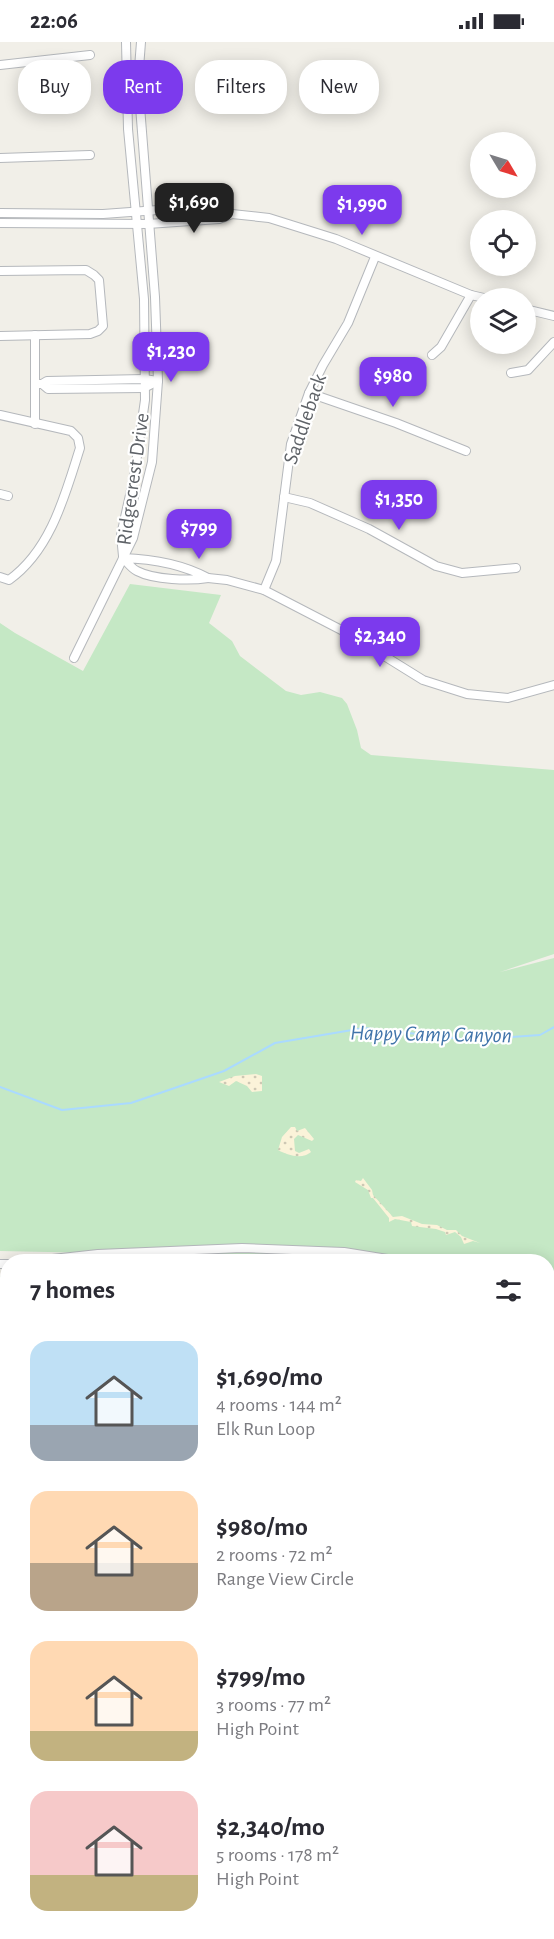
<!DOCTYPE html>
<meta charset="utf-8">
<style>
body{margin:0;font-family:"Alegreya Sans",sans-serif;background:#f2f2f3;color:#2b2b33;height:100vh;display:flex;flex-direction:column;font-size:22px;white-space:nowrap}
*{box-sizing:border-box;margin:0}
p{font-size:20px;color:#7c7c81}
.icon{flex:none;width:33px;height:33px;fill:none;stroke:currentColor;stroke-width:2;stroke-linecap:round;stroke-linejoin:round}
.map{position:relative;flex:1;overflow:hidden}
.drawer{position:absolute;left:0px;top:1212px;width:555px;height:686px;display:flex;flex-direction:column;background:#fff;border-radius:24px 24px 0 0;box-shadow:0 3px 15px #0003}
.drawer>*{flex:none}
.hud{position:absolute;left:18px;top:18px;width:519px;height:54px;display:flex;gap:12px}
.needle{width:39px;rotate:128deg}
.controls{position:absolute;left:470px;top:90px;display:grid;gap:12px}
.controls a{display:grid;place-items:center;width:66px;height:66px;border-radius:50%;background:#fff;box-shadow:0 3px 15px #0003;font-size:30px}
.price{position:absolute;translate:-50% -51px;padding:0 14px;border-radius:12px;background:#7c3aed;color:#fff;font-size:20px;line-height:39px;filter:drop-shadow(0 2px 3px #0008)}
.price::after{content:'';position:absolute;left:50%;top:36px;width:18px;height:14px;margin-left:-9px;background:inherit;clip-path:polygon(0 0,100% 0,50% 100%)}
.price.selected{background:#222;color:#fff}
ul{padding:0;list-style:none}
li{display:flex;align-items:center;gap:18px;height:150px;padding:0 30px}
li span{display:grid;place-items:center;flex:none;width:168px;height:120px;border-radius:18px;color:#555}
li>.icon{margin-inline-start:auto}
span .icon{width:72px;height:72px;fill:#fffc;stroke-width:1}
li b{font-size:26px}
h2{display:flex;justify-content:space-between;align-items:center;height:72px;padding:0 30px;font-size:26px}
.pill{padding:0 21px;border-radius:24px;background:#fff;box-shadow:0 3px 15px #0003;font-size:21px;line-height:54px}
.pill.selected{background:#7c3aed;color:#fff}
.status{display:flex;justify-content:space-between;align-items:center;height:42px;padding:0 30px;background:#fff;direction:ltr}
.status svg{height:16px;fill:currentColor}
.map>svg:first-child{display:block}
.green{fill:#c5e8c5}
.sand{fill:url(#sand-dots)}
.lines{fill:none;stroke-linecap:round;stroke-linejoin:round}
.stream{stroke:#aadaff;stroke-width:2}
.minor-casing{stroke:#b5b8bc;stroke-width:10}
.minor{stroke:#fff;stroke-width:8}
.labels{text-anchor:middle;dominant-baseline:central;stroke-width:4.5;stroke-linejoin:round;paint-order:stroke}
.street-label{font-size:21px;fill:#5f6368;stroke:#fff}
.water-label{font-size:22px;font-style:italic;fill:#4174aa;stroke:#fff}
</style>
<div class="status"><b>22:06</b><svg viewBox="0 0 49 12"><path d="M0 12V9h3v3zM5 12V6h3v6zM10 12V3h3v9zM15 12V0h3v12zM26 1h20v11H26zM47 4h2v5h-2z"/></svg></div>
<div class="map">
<svg width="554" height="1897" viewBox="0 0 554 1897">
<defs>
<pattern id="sand-dots" width="8" height="8" patternUnits="userSpaceOnUse" patternTransform="scale(1.5)"><rect width="8" height="8" fill="#fbf3d9"/><path d="M2 2h.1M6 6h.1" fill="none" stroke="#cec8b4" stroke-width="1.8" stroke-linecap="round"/></pattern>
</defs>
<rect width="100%" height="100%" fill="#f1efe8"/>
<!-- green -->
<g class="green">
<path d="M130,542L221,553L209,581L232,599L240,614L286,649L301,653L320,650L342,656L347,662L357,688L361,706L371,713L554,728V912L500,930L554,916V1475L548,1482V1220H101L124,1217L241,1214L0,1209V581L15,591L83,629Z"/>
<path d="M7,1233L8,1569L0,1576V1234Z"/>
</g>
<!-- sand -->
<g class="sand">
<path d="M256,1032L262,1034V1049L252,1050L247,1044L236,1039L229,1044L219,1040L235,1034Z"/>
<path d="M291,1085H295L297,1089L305,1086L314,1097L312,1099L298,1093L294,1097L295,1109L299,1111L309,1107L311,1110C302,1118 287,1113 278,1108L282,1095Z"/>
<path d="M363,1136L372,1148L373,1153L393,1175L402,1174L422,1182L437,1183L447,1188H456L462,1194L480,1201L473,1199L464,1202L461,1195L455,1190L446,1193L445,1190L436,1187L412,1184L411,1180L395,1177L389,1180V1176L373,1156H371L368,1148L355,1140L356,1138L361,1139Z"/>
</g>
<g class="lines">
<!-- stream -->
<path class="stream" d="M0,1045L62,1068L131,1061L224,1029L275,1001L364,986L471,998L540,993L554,985"/>
<!-- minor casing -->
<g class="minor-casing">
<g id="minor">
<path d="M0,23L90,13"/>
<path d="M0,116L90,113"/>
<path d="M0,171L103,172L199,165L226,169L232,172L269,176L336,197L471,253L484,256"/>
<path d="M0,181L148,182L219,177L232,172"/>
<path d="M0,229L86,228L94,233L99,238L103,284L98,289L90,292L0,294"/>
<path d="M525,267L554,274"/>
<path d="M35,293V382"/>
<path d="M432,313L441,305L471,253"/>
<path d="M511,331L528,328L554,300"/>
<path d="M35,342H42L47,339L144,337L158,339L144,346L48,347L42,342"/>
<path d="M309,351L396,381L466,409"/>
<path d="M0,373L71,389L78,396L80,406C65,453 51,508 9,538L0,535"/>
<path d="M0,452L8,454"/>
<path d="M284,455L310,461L369,487L436,524L462,531L516,526"/>
<path d="M123,514L121,493L134,435L145,358L144,257L128,87L126,0"/>
<path d="M123,516C153,517 182,522 208,536C190,539 154,538 137,529C132,527 127,520 123,516Z"/>
<path d="M208,536L227,538L264,548L349,592L423,638L467,652L508,656L554,643"/>
<path d="M264,548L276,519L291,402L309,351L323,323L348,281L375,215"/>
<path d="M74,616L133,496L152,420L158,339L155,255L138,39L141,0"/>
<path d="M25,1220L98,1212L242,1206L344,1210L406,1220"/>
<path d="M0,1222H8"/>
<path d="M548,1242L554,1244"/>
</g>
</g>
<!-- minor -->
<use href="#minor" class="minor"/>
</g>
<g class="labels">
<!-- street labels -->
<g class="street-label">
<text transform="translate(305 377) rotate(-71)">Saddleback</text>
<text transform="translate(133 437) rotate(-82)">Ridgecrest Drive</text>
</g>
<!-- water labels -->
<g class="water-label">
<text transform="translate(431 992) rotate(1)">Happy Camp Canyon</text>
</g>
</g>
</svg>
<div class="controls">
<a><svg class="needle" viewBox="-14 -14 28 28"><path d="M0-13l5 13h-10z" fill="#e53935"/><path d="M0 13l5-13h-10z" fill="#7c7c81"/></svg></a>
<a><svg class="icon" aria-label="locate" viewBox="0 0 24 24"><circle cx="12" cy="12" r="6"/><path d="M12 2v4M12 18v4M2 12h4M18 12h4"/></svg></a>
<a><svg class="icon" aria-label="layers" viewBox="0 0 24 24"><path d="M12 4l9 5-9 5-9-5zM3 14l9 5 9-5"/></svg></a>
</div>
<b class="price selected" style="left:194px;top:192px">$1,690</b>
<b class="price" style="left:362px;top:194px">$1,990</b>
<b class="price" style="left:171px;top:341px">$1,230</b>
<b class="price" style="left:393px;top:366px">$980</b>
<b class="price" style="left:399px;top:489px">$1,350</b>
<b class="price" style="left:199px;top:518px">$799</b>
<b class="price" style="left:380px;top:626px">$2,340</b>
<div class="hud">
<a class="pill">Buy</a>
<a class="pill selected">Rent</a>
<a class="pill">Filters</a>
<a class="pill">New</a>
</div>
<section class="drawer">
<h2>7 homes<svg class="icon" aria-label="filters" viewBox="0 0 24 24"><path d="M4 7h16M4 17h16"/><circle cx="9" cy="7" r="2"/><circle cx="15" cy="17" r="2"/></svg></h2>
<ul>
<li><span style="background:linear-gradient(#bfe0f5 70%,#9aa5b1 0)"><svg class="icon" aria-label="home" viewBox="0 0 24 24"><path d="M3 11l9-7 9 7M6 9v11h12V9"/></svg></span><div><b>$1,690/mo</b><p>4 rooms · 144 m²</p><p>Elk Run Loop</p></div></li>
<li><span style="background:linear-gradient(#ffd9b3 60%,#b9a48a 0)"><svg class="icon" aria-label="home" viewBox="0 0 24 24"><path d="M3 11l9-7 9 7M6 9v11h12V9"/></svg></span><div><b>$980/mo</b><p>2 rooms · 72 m²</p><p>Range View Circle</p></div></li>
<li><span style="background:linear-gradient(#ffd9b3 75%,#c2b280 0)"><svg class="icon" aria-label="home" viewBox="0 0 24 24"><path d="M3 11l9-7 9 7M6 9v11h12V9"/></svg></span><div><b>$799/mo</b><p>3 rooms · 77 m²</p><p>High Point</p></div></li>
<li><span style="background:linear-gradient(#f6c9c9 70%,#c2b280 0)"><svg class="icon" aria-label="home" viewBox="0 0 24 24"><path d="M3 11l9-7 9 7M6 9v11h12V9"/></svg></span><div><b>$2,340/mo</b><p>5 rooms · 178 m²</p><p>High Point</p></div></li>
</ul>
</section>
</div>
